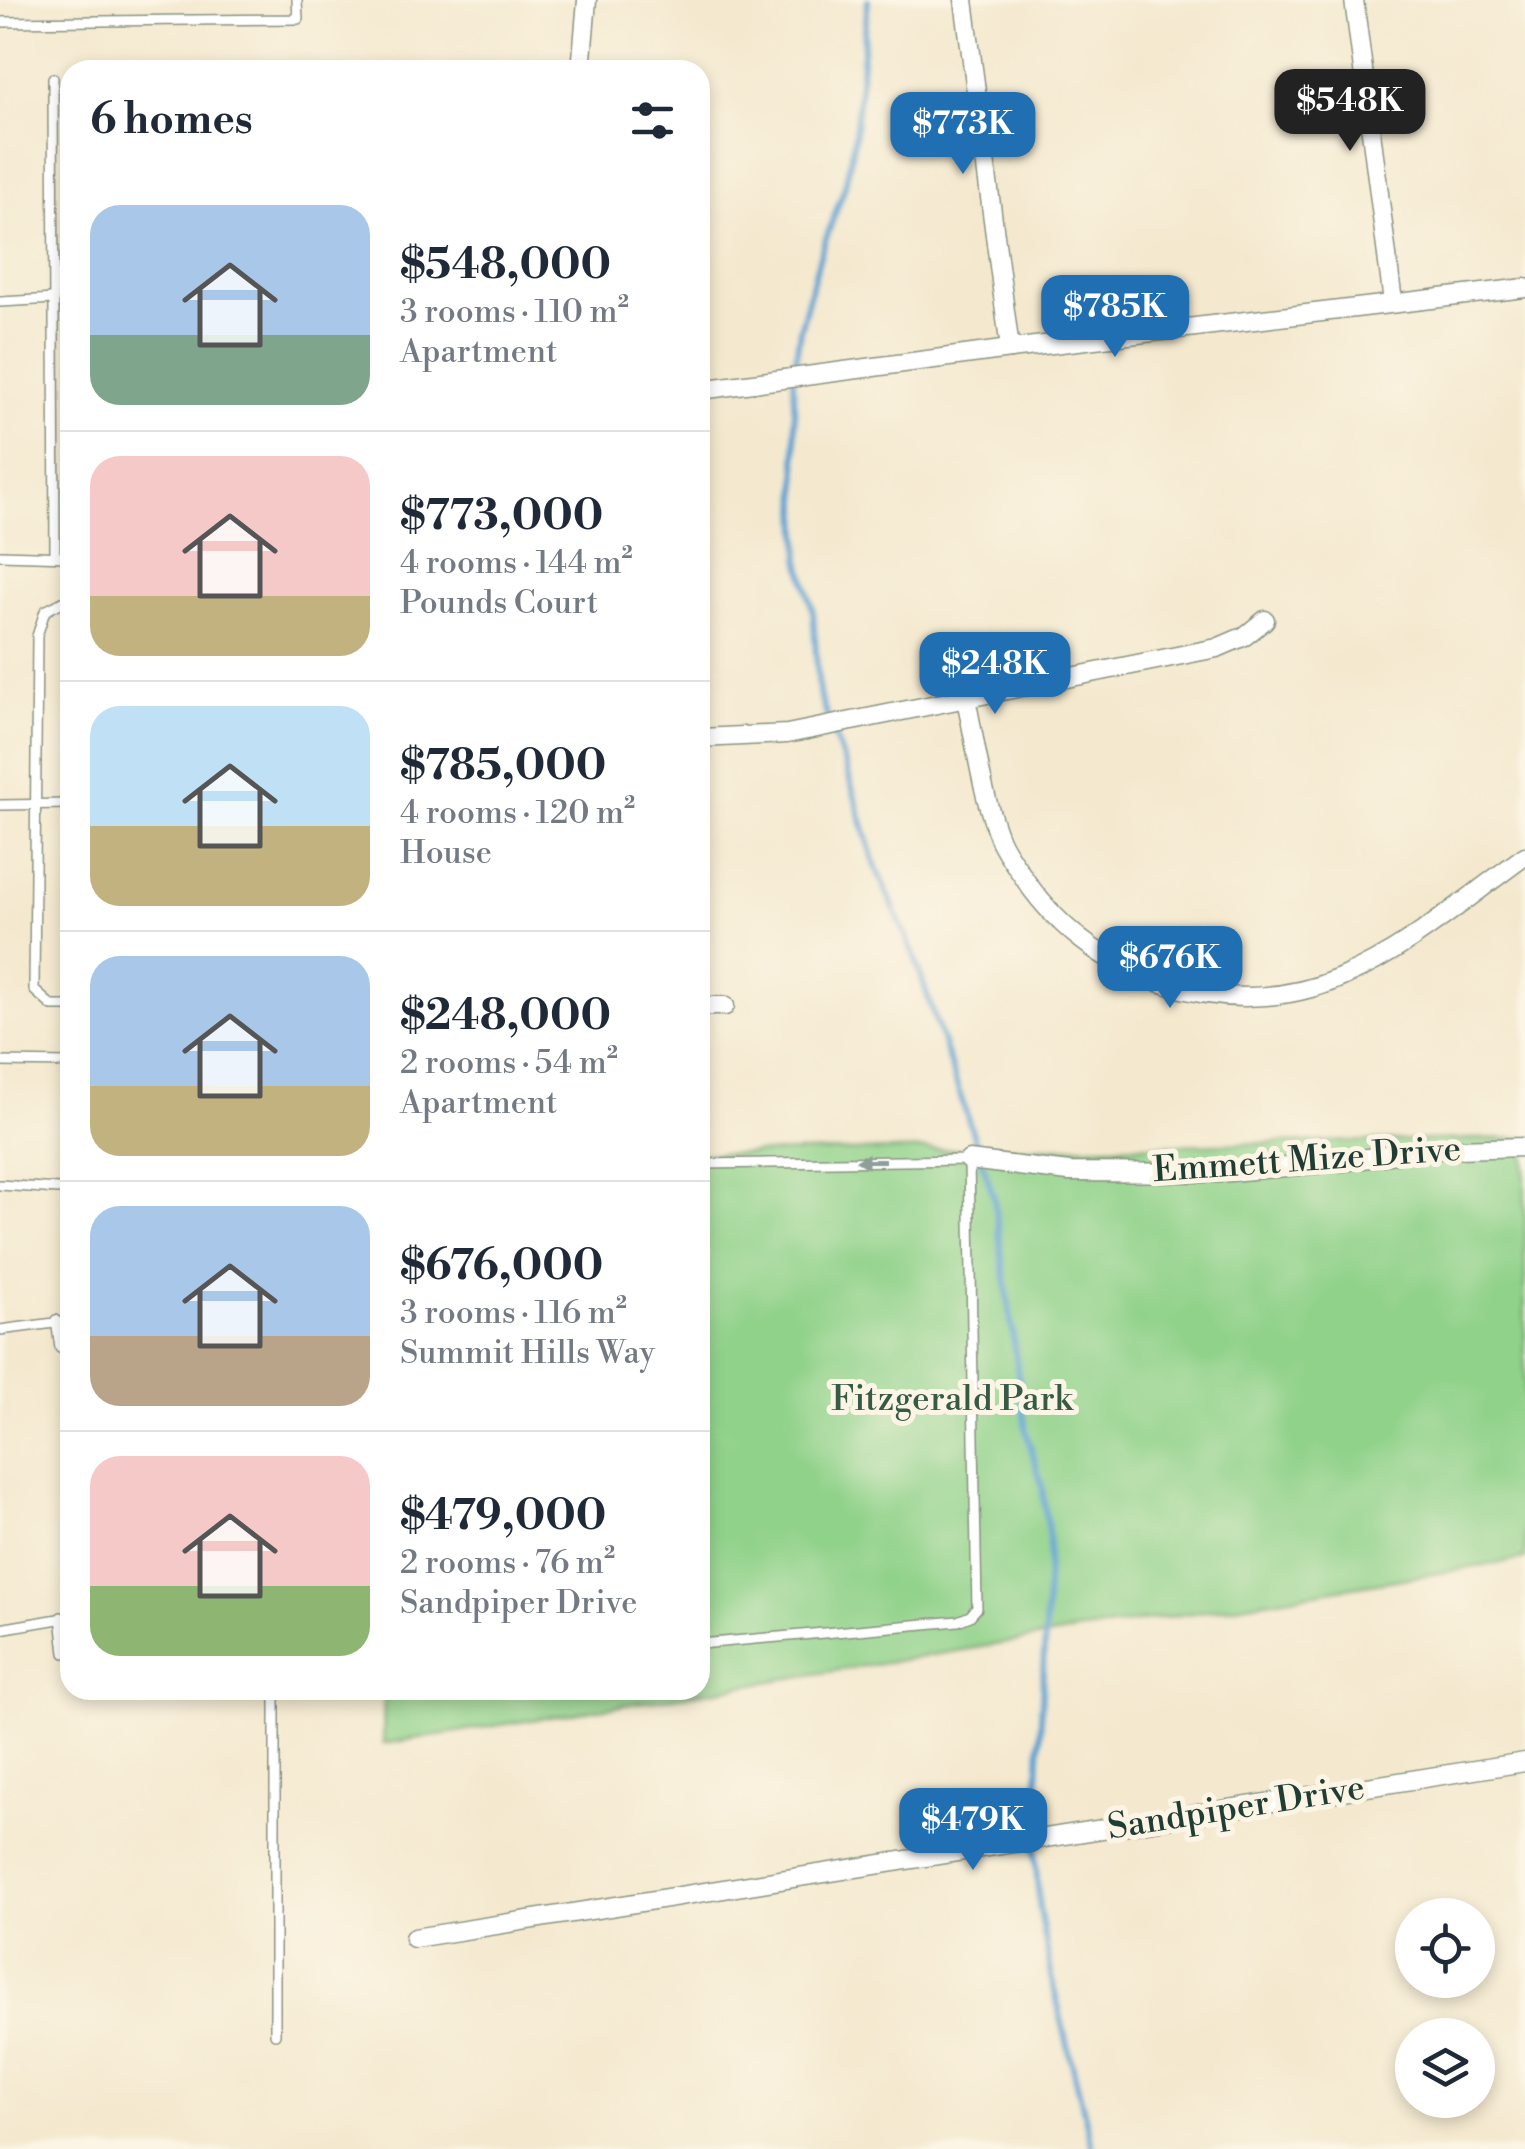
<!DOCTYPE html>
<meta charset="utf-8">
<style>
body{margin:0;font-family:"Libre Bodoni",serif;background:#f2f2f3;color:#1f2937;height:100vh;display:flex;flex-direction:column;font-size:38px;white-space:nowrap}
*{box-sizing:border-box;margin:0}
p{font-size:32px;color:#747a83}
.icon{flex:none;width:55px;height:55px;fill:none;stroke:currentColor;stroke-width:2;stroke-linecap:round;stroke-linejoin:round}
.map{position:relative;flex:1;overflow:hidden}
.details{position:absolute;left:60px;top:60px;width:650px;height:1640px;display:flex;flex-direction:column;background:#fff;border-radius:30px;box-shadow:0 5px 15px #0003}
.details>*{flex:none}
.fabs{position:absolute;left:1395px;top:1898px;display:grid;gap:20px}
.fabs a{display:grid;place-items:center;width:100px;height:100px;border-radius:50%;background:#fff;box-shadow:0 5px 15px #0003;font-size:50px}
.price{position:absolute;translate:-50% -85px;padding:0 22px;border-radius:20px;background:#1f6fb2;color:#fff;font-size:32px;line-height:65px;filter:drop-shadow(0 2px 5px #0008)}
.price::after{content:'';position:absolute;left:50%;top:60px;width:30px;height:22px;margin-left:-15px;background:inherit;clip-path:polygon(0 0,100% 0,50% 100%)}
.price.active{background:#222;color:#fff}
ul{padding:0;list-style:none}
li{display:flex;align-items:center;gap:30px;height:250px;padding:0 30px}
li+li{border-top:2px solid #e0e1e3}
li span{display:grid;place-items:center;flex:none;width:280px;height:200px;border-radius:30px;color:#555}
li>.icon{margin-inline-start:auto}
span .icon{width:120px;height:120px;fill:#fffc;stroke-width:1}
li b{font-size:42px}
h2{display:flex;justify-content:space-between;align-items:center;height:120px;padding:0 30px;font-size:42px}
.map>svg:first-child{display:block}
.green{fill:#90d28a;stroke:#58885f;stroke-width:2.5}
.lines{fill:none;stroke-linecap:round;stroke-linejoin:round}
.stream{stroke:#5ba0d0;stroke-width:6}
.lane-casing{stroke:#8a9382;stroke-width:12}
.street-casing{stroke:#8a9382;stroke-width:21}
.lane{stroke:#fff;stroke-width:9}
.street{stroke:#fff;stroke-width:18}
.oneway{fill:#8f9e9a}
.labels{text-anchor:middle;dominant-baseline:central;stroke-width:10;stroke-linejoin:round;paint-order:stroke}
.street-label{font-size:35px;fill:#1f3d34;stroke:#fcf5e5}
.park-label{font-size:35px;fill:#365b45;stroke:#fcf5e5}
</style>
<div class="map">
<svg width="1525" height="2149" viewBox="0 0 1525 2149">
<rect width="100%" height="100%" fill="#fcf5e5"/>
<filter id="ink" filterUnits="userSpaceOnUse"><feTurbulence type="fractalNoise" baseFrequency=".01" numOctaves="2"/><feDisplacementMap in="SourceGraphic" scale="20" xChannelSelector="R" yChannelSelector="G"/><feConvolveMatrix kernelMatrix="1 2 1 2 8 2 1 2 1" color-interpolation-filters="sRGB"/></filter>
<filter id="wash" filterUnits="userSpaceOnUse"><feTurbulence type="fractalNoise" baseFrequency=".0048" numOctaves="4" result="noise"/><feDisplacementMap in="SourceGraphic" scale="40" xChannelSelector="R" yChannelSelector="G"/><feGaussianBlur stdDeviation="2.25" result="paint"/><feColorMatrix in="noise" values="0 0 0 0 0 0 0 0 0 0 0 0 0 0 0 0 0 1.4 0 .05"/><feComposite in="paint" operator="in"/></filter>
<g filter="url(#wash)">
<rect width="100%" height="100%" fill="#f4e9cf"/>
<!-- green -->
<path class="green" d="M1525,1138V1559L383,1744L384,1690H700V1154Z"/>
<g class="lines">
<!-- stream -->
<path class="stream" d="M868,0L855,134L845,186L820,255L800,330L793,377L800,560L813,612L819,694L846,767L876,867L914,955L994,1198L1026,1431L1042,1486L1049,1539L1035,1849L1039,1907L1054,1989L1093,2149"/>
</g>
</g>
<g filter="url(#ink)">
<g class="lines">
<!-- lane casing -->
<g class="lane-casing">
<g id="lane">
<path d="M0,22L298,19L297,0"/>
<path d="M53,78L55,556"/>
<path d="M0,302L54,299"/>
<path d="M0,555L70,557"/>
<path d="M70,598L45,611L37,636L34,990L52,1006H70"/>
<path d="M0,805L70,804"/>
<path d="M0,1062L70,1063"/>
<path d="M700,1164L969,1160L977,1608L970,1616L958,1621L700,1644"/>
<path d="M0,1185L58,1189"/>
<path d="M56,1320L60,1348"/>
<path d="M0,1330L70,1321"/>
<path d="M61,1617L65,1653"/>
<path d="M0,1629L70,1617"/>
<path d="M275,1690V2034"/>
<path d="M438,1694L457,1690"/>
</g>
</g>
<!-- street casing -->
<g class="street-casing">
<g id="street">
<path d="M964,0L1010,349"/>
<path d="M1354,0L1393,302"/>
<path d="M581,70L587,0"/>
<path d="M700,390L1010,349L1525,288"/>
<path d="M966,699C976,745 982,796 1000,840C1005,851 1013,862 1020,872C1086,977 1223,1027 1340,978C1407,950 1466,898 1525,856"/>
<path d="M700,738L787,734L1217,648L1245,636L1265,620"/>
<path d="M700,1006H725"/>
<path d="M969,1160L1069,1172L1219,1173L1342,1162L1421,1150L1525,1147"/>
<path d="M414,1938L1525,1762"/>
</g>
</g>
<!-- lane -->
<use href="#lane" class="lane"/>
<!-- street -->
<use href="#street" class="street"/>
</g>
<!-- one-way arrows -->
<defs><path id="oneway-solid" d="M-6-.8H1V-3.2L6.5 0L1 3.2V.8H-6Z" transform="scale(2.5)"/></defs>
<use class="oneway" href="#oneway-solid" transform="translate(871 1161) rotate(180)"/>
</g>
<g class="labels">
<!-- street labels -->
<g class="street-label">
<text transform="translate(1307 1160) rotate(-4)">Emmett Mize Drive</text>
<text transform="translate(1236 1808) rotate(-9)">Sandpiper Drive</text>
</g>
<!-- park labels -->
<g class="park-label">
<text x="952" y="1399">Fitzgerald Park</text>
</g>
</g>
</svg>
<div class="fabs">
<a><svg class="icon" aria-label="locate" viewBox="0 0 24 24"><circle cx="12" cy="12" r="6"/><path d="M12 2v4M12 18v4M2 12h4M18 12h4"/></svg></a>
<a><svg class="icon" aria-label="layers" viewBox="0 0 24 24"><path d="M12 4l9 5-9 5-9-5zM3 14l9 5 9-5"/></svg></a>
</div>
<b class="price active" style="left:1350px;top:154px">$548K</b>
<b class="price" style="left:963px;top:177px">$773K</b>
<b class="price" style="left:1115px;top:360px">$785K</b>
<b class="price" style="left:995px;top:717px">$248K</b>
<b class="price" style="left:1170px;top:1011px">$676K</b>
<b class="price" style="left:973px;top:1873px">$479K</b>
<section class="details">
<h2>6 homes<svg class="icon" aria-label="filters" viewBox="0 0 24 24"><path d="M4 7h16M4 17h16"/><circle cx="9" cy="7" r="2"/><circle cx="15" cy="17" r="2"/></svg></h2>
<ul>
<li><span style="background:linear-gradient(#a9c7e8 65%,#7fa58c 0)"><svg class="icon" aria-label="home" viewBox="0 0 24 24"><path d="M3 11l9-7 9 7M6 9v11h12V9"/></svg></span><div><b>$548,000</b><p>3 rooms · 110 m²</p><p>Apartment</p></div></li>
<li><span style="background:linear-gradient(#f6c9c9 70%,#c2b280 0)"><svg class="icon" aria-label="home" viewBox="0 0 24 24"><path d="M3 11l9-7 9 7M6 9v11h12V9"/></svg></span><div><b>$773,000</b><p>4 rooms · 144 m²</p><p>Pounds Court</p></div></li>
<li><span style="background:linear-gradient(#bfe0f5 60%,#c2b280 0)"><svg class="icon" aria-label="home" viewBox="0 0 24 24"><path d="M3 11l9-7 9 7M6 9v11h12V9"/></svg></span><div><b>$785,000</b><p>4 rooms · 120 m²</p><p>House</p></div></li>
<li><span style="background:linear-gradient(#a9c7e8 65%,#c2b280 0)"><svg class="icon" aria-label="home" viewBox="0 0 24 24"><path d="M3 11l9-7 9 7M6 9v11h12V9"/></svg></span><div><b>$248,000</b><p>2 rooms · 54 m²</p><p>Apartment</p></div></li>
<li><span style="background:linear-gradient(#a9c7e8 65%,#b9a48a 0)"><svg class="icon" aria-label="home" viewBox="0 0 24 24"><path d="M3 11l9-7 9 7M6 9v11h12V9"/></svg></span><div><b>$676,000</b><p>3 rooms · 116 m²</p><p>Summit Hills Way</p></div></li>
<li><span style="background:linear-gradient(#f6c9c9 65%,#8fb573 0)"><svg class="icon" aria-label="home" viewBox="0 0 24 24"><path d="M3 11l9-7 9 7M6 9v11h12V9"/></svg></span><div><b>$479,000</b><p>2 rooms · 76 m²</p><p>Sandpiper Drive</p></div></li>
</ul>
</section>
</div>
